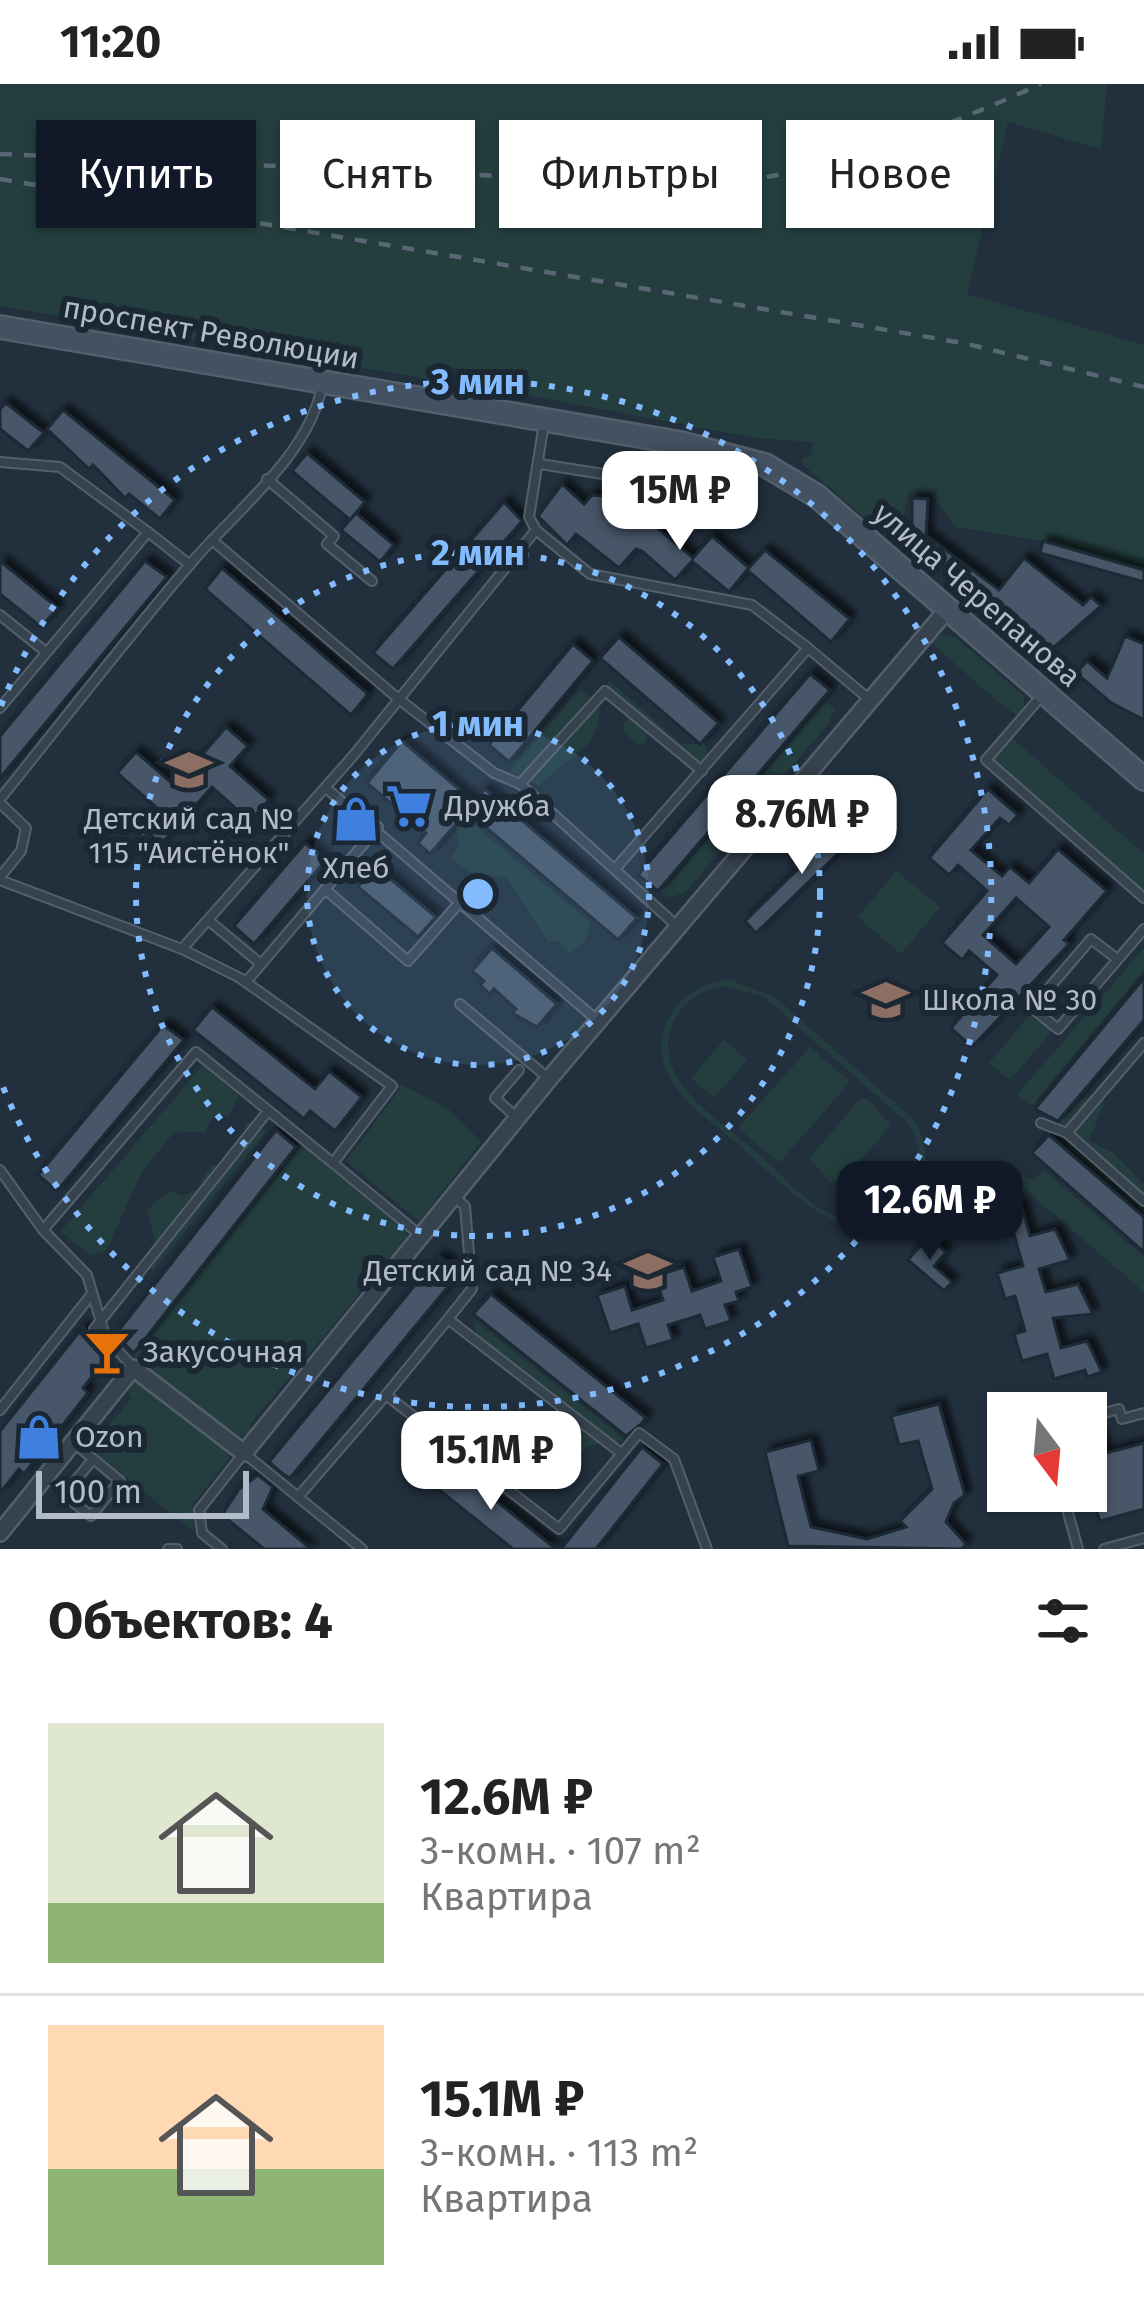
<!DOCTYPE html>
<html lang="ru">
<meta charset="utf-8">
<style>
body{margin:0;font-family:"Fira Sans",sans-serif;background:#f6f6f6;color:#222;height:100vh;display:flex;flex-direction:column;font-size:45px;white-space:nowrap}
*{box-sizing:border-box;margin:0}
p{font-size:39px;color:#767676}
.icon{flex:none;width:66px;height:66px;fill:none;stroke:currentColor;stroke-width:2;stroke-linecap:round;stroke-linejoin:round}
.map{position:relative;height:1465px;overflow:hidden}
.side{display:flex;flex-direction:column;background:#fff;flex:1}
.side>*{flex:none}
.guide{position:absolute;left:36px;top:36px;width:1074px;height:108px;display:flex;gap:24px}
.needle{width:78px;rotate:164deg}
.tools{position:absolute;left:987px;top:1308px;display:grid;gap:24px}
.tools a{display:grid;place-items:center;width:120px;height:120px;border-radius:0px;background:#fff;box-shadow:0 3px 9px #0004;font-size:60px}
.scale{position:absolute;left:36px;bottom:30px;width:213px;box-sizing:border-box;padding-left:12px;border:6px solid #b2bcc9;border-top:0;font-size:33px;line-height:42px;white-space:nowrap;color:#b2bcc9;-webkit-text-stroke:9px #1b2733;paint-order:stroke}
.price{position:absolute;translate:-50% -102px;padding:0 27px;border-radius:24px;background:#fff;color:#222;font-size:39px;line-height:78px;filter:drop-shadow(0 3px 6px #0008)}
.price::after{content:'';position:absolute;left:50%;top:72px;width:36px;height:27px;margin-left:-18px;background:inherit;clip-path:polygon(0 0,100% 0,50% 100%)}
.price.active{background:#111827;color:#fff}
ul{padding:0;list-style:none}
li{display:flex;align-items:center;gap:36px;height:300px;padding:0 48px}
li+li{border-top:3px solid #e0e0e0}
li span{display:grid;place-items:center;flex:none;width:336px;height:240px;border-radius:0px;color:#555}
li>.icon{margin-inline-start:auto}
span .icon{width:144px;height:144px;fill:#fffc;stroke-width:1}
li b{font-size:51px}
h2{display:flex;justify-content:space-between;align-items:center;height:144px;padding:0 48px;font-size:51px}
.pill{padding:0 42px;border-radius:0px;background:#fff;box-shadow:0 3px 9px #0004;font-size:42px;line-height:108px}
.pill.active{background:#111827;color:#fff}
.status{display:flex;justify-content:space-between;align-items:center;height:84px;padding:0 60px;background:#fff;direction:ltr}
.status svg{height:33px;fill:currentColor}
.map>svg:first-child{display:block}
.green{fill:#243e3f;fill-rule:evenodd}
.building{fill:#475767;stroke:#1d2935;stroke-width:3;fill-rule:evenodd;filter:url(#shadow)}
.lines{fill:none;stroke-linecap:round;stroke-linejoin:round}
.lane-casing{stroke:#545f6c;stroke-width:12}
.street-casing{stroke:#545f6c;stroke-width:20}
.secondary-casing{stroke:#545f6c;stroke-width:26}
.lane{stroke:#36424e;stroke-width:8}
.street{stroke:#36424e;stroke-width:15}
.secondary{stroke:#445161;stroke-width:21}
.rail{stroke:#586675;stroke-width:4.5;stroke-dasharray:12 12;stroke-linecap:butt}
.ring{fill:none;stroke:#82bbfe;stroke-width:6;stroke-dasharray:6 12}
.labels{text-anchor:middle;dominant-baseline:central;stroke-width:12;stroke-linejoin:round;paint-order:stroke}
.street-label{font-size:30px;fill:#b2bcc9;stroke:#1b2733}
.poi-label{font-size:30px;fill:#b2bcc9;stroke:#1b2733;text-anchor:start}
.centre{fill:#82bbfe;stroke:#1b2733;stroke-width:6}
.ring-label{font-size:36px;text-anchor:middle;font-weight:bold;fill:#82bbfe;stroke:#1b2733;stroke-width:12;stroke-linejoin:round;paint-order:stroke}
</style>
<div class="status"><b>11:20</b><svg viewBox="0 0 49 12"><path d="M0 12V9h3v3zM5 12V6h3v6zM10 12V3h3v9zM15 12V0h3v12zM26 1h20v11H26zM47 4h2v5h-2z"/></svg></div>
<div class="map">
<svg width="1144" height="1465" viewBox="0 0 1144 1465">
<defs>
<filter id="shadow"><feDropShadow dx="6" dy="-6" stdDeviation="3" flood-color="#0009"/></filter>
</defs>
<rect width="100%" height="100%" fill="#22303e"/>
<!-- green -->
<g class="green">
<path d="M0,0H1107L1101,65L1008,38L967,210L1144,261V486L1043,457L956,443L931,410L909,407L904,431L907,470L802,380L803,374L811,373L813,358L755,354L484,303L485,289L444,282L440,297L0,222Z"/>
<path d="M940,551L956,554L1023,611L1025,625L1019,632L1007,625L930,558Z"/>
<path d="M608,596L682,660H705L709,674L687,686L654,642L647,646L646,658L636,661L622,644L629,633L610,618Z"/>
<path d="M580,605L600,623C599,669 563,674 539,702L509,687Z"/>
<path d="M826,618L835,626L827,641L686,808L668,814L662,807Z"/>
<path d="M1011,653L1144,770V810L990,677Z"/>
<path d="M465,733L591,839L585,858L569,869L558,857L548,858L507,794L471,788L451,774L460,761L455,742Z"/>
<path d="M896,787L940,823L901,870L858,833Z"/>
<path d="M1144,864V887L1032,1022L1017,1011Z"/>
<path d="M731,896L776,914L913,1035C928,1059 932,1088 915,1113C862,1191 785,1101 741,1063C718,1042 683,1020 669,992C645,944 683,898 731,896ZM721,902L763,912L909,1040C922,1062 924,1086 910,1109C897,1130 870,1141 846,1136C813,1129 783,1091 758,1069C722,1038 651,998 672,941C681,919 699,907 721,902Z"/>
<path d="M1031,930L1052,947L1010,996L989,979Z"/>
<path d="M724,956L747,976L714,1014L691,994Z"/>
<path d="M810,963L850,998L779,1079L738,1044Z"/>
<path d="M203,981L239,1011L229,1032H213L204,1049L175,1047L142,1087L106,1167L90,1172L61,1147Z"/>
<path d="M398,999L448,1025L481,1058L419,1137L346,1077L399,1006Z"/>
<path d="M1098,1008L1104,1019L1089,1057L1112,1068L1144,1101V1129L1065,1060L1068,1055L1059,1040L1081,1016Z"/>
<path d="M860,1015H867L891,1041L843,1097L831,1099L809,1075Z"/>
<path d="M246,1038L267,1047L153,1187L146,1173L156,1158L147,1126L170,1107L183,1112L197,1105L210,1083L223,1078L231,1062L242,1058Z"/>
<path d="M302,1061L405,1145L407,1153L251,1339V1348L238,1355L134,1272Z"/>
<path d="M1016,1087L1030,1096L1045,1087L1144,1173V1208L1010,1092Z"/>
<path d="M473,1235L622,1353L623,1357L588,1362L582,1370L571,1356L584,1337L478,1254Z"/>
<path d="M135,1297L229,1367V1375L193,1420V1447L85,1360L89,1349L100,1353L132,1314L126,1304Z"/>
</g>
<!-- building -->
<g class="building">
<path d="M6,319L44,349L28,367L0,345V325Z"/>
<path d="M63,326L175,416L160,435L129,410L125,414L93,381L89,385L47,345Z"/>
<path d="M307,369L365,418L350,436L292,387Z"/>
<path d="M562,400L584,420L592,411L605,412L622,426L631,415L639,414L652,426L650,438L693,474L712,452L749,484L765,466L850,535L831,558L747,486L729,508L692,477L675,496L642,467L636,465L619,484L576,450L567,461L538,432Z"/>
<path d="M912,414L928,415L926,451L999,506L1024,474L1083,521L1091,513L1101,522L1051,566L912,458Z"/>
<path d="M504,418L522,437L393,585L373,569Z"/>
<path d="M356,429L394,461L380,478L341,446Z"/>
<path d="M1043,457L1144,486V498L1040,469Z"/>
<path d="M0,477L58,524L41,543L0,510Z"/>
<path d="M145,477L167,493L0,694V652Z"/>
<path d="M222,484L368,610L351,631L205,505Z"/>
<path d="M1125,552L1144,560V636L1110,618L1076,589L1087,577L1107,594Z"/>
<path d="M619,553L719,639L700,660L600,574Z"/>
<path d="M573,560L593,577L509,678L489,661Z"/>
<path d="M810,590L830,606L658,807L638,791Z"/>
<path d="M226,643L248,662L230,682L269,716L250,737L212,703L161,760L140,741L156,723L117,689L136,668L175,702Z"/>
<path d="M402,657L474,718L485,705L637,834L618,856L467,727L430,770L418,759L426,749L367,699Z"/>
<path d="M988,705L1018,731L1009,741L1000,734L971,766L1002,792L1010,783L1029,799L1058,765L1107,807L1064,856L1069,860L972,963L951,944L997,891L969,867L962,876L942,859L987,807L958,781L949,791L929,774ZM1016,814L1049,843L1016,880L983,851Z"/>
<path d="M846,738L858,750L756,849L745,837Z"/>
<path d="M305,759L326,776L254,860L234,842Z"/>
<path d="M375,782L436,833L418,853L358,803Z"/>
<path d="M492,864L557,920L537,943L512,929L516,925L494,905L490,910L480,901L484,897L472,887Z"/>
<path d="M1144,894V936L1058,1037L1035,1025Z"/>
<path d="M212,923L315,1005L329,987L362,1013L335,1047L310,1027L304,1035L193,946Z"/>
<path d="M163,941L184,956L57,1107L38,1091Z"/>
<path d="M276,1046L296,1063L134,1269L115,1251Z"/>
<path d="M1049,1051L1144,1133V1168L1032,1069Z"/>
<path d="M1021,1120L1030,1152L1055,1145L1070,1176L1039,1185L1046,1208L1078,1200L1093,1230L1053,1234L1061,1264L1087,1257L1102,1288L1087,1293L1085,1286L1054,1295L1047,1270L1022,1277L1014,1250L1025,1247L1015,1212L1005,1215L997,1189L1023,1182L1014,1150L992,1152L988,1139L1001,1136L998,1126Z"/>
<path d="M928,1153L946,1168L934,1182L952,1198L944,1207L908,1176Z"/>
<path d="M739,1165L752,1203L736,1208L739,1217L725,1221L731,1237L705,1245L700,1231L668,1241L673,1256L646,1264L638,1240L610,1249L597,1211L625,1202L632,1226L663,1216L655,1192L684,1183L692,1207L721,1197L713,1173Z"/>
<path d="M439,1172L461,1187L290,1394L283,1390L269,1378Z"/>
<path d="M491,1210L646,1334L640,1341L626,1352L473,1230Z"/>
<path d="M83,1243L110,1270L83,1304L88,1309L24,1390L19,1385L0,1409V1347Z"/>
<path d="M939,1320L965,1411L954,1419L946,1438L966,1460L962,1465L788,1462L765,1368L811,1356L819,1387L798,1392L811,1443L867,1455L906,1443L900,1437L932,1405L918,1357L899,1361L891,1332Z"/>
<path d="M1096,1346L1106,1369L1144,1359V1425L1100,1437L1086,1398V1349Z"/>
<path d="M642,1363L663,1380L596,1465H561Z"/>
<path d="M455,1384L556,1465H513L438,1405Z"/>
<path d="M258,1391L273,1403L263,1425L311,1465H264L222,1431L239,1405Z"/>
</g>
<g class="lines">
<!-- lane casing -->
<g class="lane-casing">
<g id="lane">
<path d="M0,378L60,383L148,448"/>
<path d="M540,380L654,398L710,371"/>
<path d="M267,395L334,452L327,460L372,497"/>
<path d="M536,446L590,490L752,521L808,564"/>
<path d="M212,456L395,612L494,689L520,700L677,842"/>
<path d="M0,531L46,568"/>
<path d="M1044,609L986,676L1144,814"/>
<path d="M0,624L148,448L190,481"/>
<path d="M520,700L605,607L702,687"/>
<path d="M326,704L597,936"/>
<path d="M0,715C64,636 126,555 192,478C236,427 309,371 322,302"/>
<path d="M0,719L26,744L21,767L0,793"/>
<path d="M615,785L808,564L870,616"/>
<path d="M0,796L182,865L240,894L392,1002L333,1079L196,968L43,1146L87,1191L106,1255"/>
<path d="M325,805L408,877L461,817"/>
<path d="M208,836L261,880"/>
<path d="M182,865L353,672L536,446L529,433L544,339"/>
<path d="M1117,875L1091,855L1032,924L1058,945L1144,845"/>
<path d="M246,898L378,743"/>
<path d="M460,920L548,994"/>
<path d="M1144,959L1067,1049L1144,1117"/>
<path d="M516,1033L495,1014L519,986"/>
<path d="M1041,1039L1067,1049"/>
<path d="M333,1079L420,1151"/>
<path d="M0,1086L43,1146"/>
<path d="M453,1112L465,1122L472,1205L448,1235L621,1369"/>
<path d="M94,1245L268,1027"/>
<path d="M106,1254L132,1282"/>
<path d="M386,1311L448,1235"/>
<path d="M0,1326L91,1211"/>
<path d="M1086,1334L1119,1325L1122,1335L1144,1329"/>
<path d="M74,1359L120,1397L91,1432L64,1411L93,1375"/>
<path d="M1062,1407L1078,1465"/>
<path d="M298,1413L386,1311L559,1445L639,1349L674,1375L707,1465"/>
<path d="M168,1465H177"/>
<path d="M222,1465L202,1449L199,1426L244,1369L362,1465"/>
<path d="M1104,1465L1144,1454"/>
</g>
</g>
<!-- street casing -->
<g class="street-casing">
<path id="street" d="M0,1449L133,1284L244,1369L549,995L947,526"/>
</g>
<!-- secondary casing -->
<g class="secondary-casing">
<path id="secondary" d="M0,243L681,359L765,381L817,412L1144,695"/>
</g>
<!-- lane -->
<use href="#lane" class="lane"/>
<!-- street -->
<use href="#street" class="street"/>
<!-- secondary -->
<use href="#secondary" class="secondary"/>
<!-- rail -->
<g class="rail">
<path d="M0,70L711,101C828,89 934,48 1041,0"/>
<path d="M0,95L963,259L1144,303"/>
</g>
</g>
<!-- distance rings -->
<circle cx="478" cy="810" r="171" fill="#82bbfe" fill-opacity=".12"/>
<g class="ring">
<circle cx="478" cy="810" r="171"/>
<circle cx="478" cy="810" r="342"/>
<path d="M1 622A513 513 0 1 1 1 998"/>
</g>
<!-- icons -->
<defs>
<g id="school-bare" transform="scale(3.6)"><path d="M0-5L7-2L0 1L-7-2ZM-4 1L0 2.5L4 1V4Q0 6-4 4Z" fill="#8d6e63" stroke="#1b2733" stroke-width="2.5" paint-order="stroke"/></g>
<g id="supermarket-bare" transform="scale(3.6)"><path d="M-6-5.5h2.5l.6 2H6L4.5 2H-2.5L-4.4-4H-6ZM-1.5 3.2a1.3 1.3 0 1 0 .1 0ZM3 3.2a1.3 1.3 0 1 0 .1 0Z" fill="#3f7fe0" stroke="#1b2733" stroke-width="2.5" paint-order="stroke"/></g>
<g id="shop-bare" transform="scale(3.6)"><path d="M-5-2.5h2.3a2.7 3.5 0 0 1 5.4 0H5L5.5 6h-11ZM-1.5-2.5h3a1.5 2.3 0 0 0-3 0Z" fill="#3f7fe0" stroke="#1b2733" stroke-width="2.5" paint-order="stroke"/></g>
<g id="bar-bare" transform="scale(3.6)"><path d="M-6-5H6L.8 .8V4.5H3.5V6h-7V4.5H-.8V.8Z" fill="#e8710a" stroke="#1b2733" stroke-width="2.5" paint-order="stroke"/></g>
</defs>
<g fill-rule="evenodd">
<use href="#school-bare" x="189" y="686"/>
<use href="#supermarket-bare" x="409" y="722"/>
<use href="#shop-bare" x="356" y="735"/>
<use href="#school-bare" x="886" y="916"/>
<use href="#school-bare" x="648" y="1187"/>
<use href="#bar-bare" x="107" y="1268"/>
<use href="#shop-bare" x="39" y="1353"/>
</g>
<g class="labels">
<!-- street labels -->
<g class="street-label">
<text transform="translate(211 249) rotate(10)">проспект Революции</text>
<text transform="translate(977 511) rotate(41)">улица Черепанова</text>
</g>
<!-- poi labels -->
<g class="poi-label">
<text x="445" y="722">Дружба</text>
<text x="189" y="735" text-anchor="middle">Детский сад №<tspan x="189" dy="34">115 "Аистёнок"</tspan></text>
<text x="356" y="784" text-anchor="middle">Хлеб</text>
<text x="922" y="916">Школа № 30</text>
<text x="612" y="1187" text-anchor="end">Детский сад № 34</text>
<text x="143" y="1268">Закусочная</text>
<text x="75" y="1353">Ozon</text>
</g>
</g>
<circle cx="478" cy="810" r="18" class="centre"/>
<g class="ring-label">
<text x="478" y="310">3 мин</text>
<text x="478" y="481">2 мин</text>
<text x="478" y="652">1 мин</text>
</g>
</svg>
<div class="tools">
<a><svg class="needle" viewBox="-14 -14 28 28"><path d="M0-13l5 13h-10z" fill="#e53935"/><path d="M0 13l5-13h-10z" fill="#767676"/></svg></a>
</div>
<div class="scale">100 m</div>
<b class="price" style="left:680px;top:469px">15M ₽</b>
<b class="price" style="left:802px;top:793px">8.76M ₽</b>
<b class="price active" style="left:930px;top:1179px">12.6M ₽</b>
<b class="price" style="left:491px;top:1429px">15.1M ₽</b>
<div class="guide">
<a class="pill active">Купить</a>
<a class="pill">Снять</a>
<a class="pill">Фильтры</a>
<a class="pill">Новое</a>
</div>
</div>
<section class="side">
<h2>Объектов: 4<svg class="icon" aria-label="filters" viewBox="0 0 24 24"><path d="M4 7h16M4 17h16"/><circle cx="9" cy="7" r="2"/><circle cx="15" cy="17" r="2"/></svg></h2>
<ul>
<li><span style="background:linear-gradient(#dfe7d0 75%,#8fb573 0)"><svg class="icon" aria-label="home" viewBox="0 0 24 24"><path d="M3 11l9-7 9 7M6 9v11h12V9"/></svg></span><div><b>12.6M ₽</b><p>3-комн. · 107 m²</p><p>Квартира</p></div></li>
<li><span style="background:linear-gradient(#ffd9b3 60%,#8fb573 0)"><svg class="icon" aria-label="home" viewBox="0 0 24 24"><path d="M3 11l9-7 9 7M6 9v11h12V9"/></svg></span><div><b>15.1M ₽</b><p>3-комн. · 113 m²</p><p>Квартира</p></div></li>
</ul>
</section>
